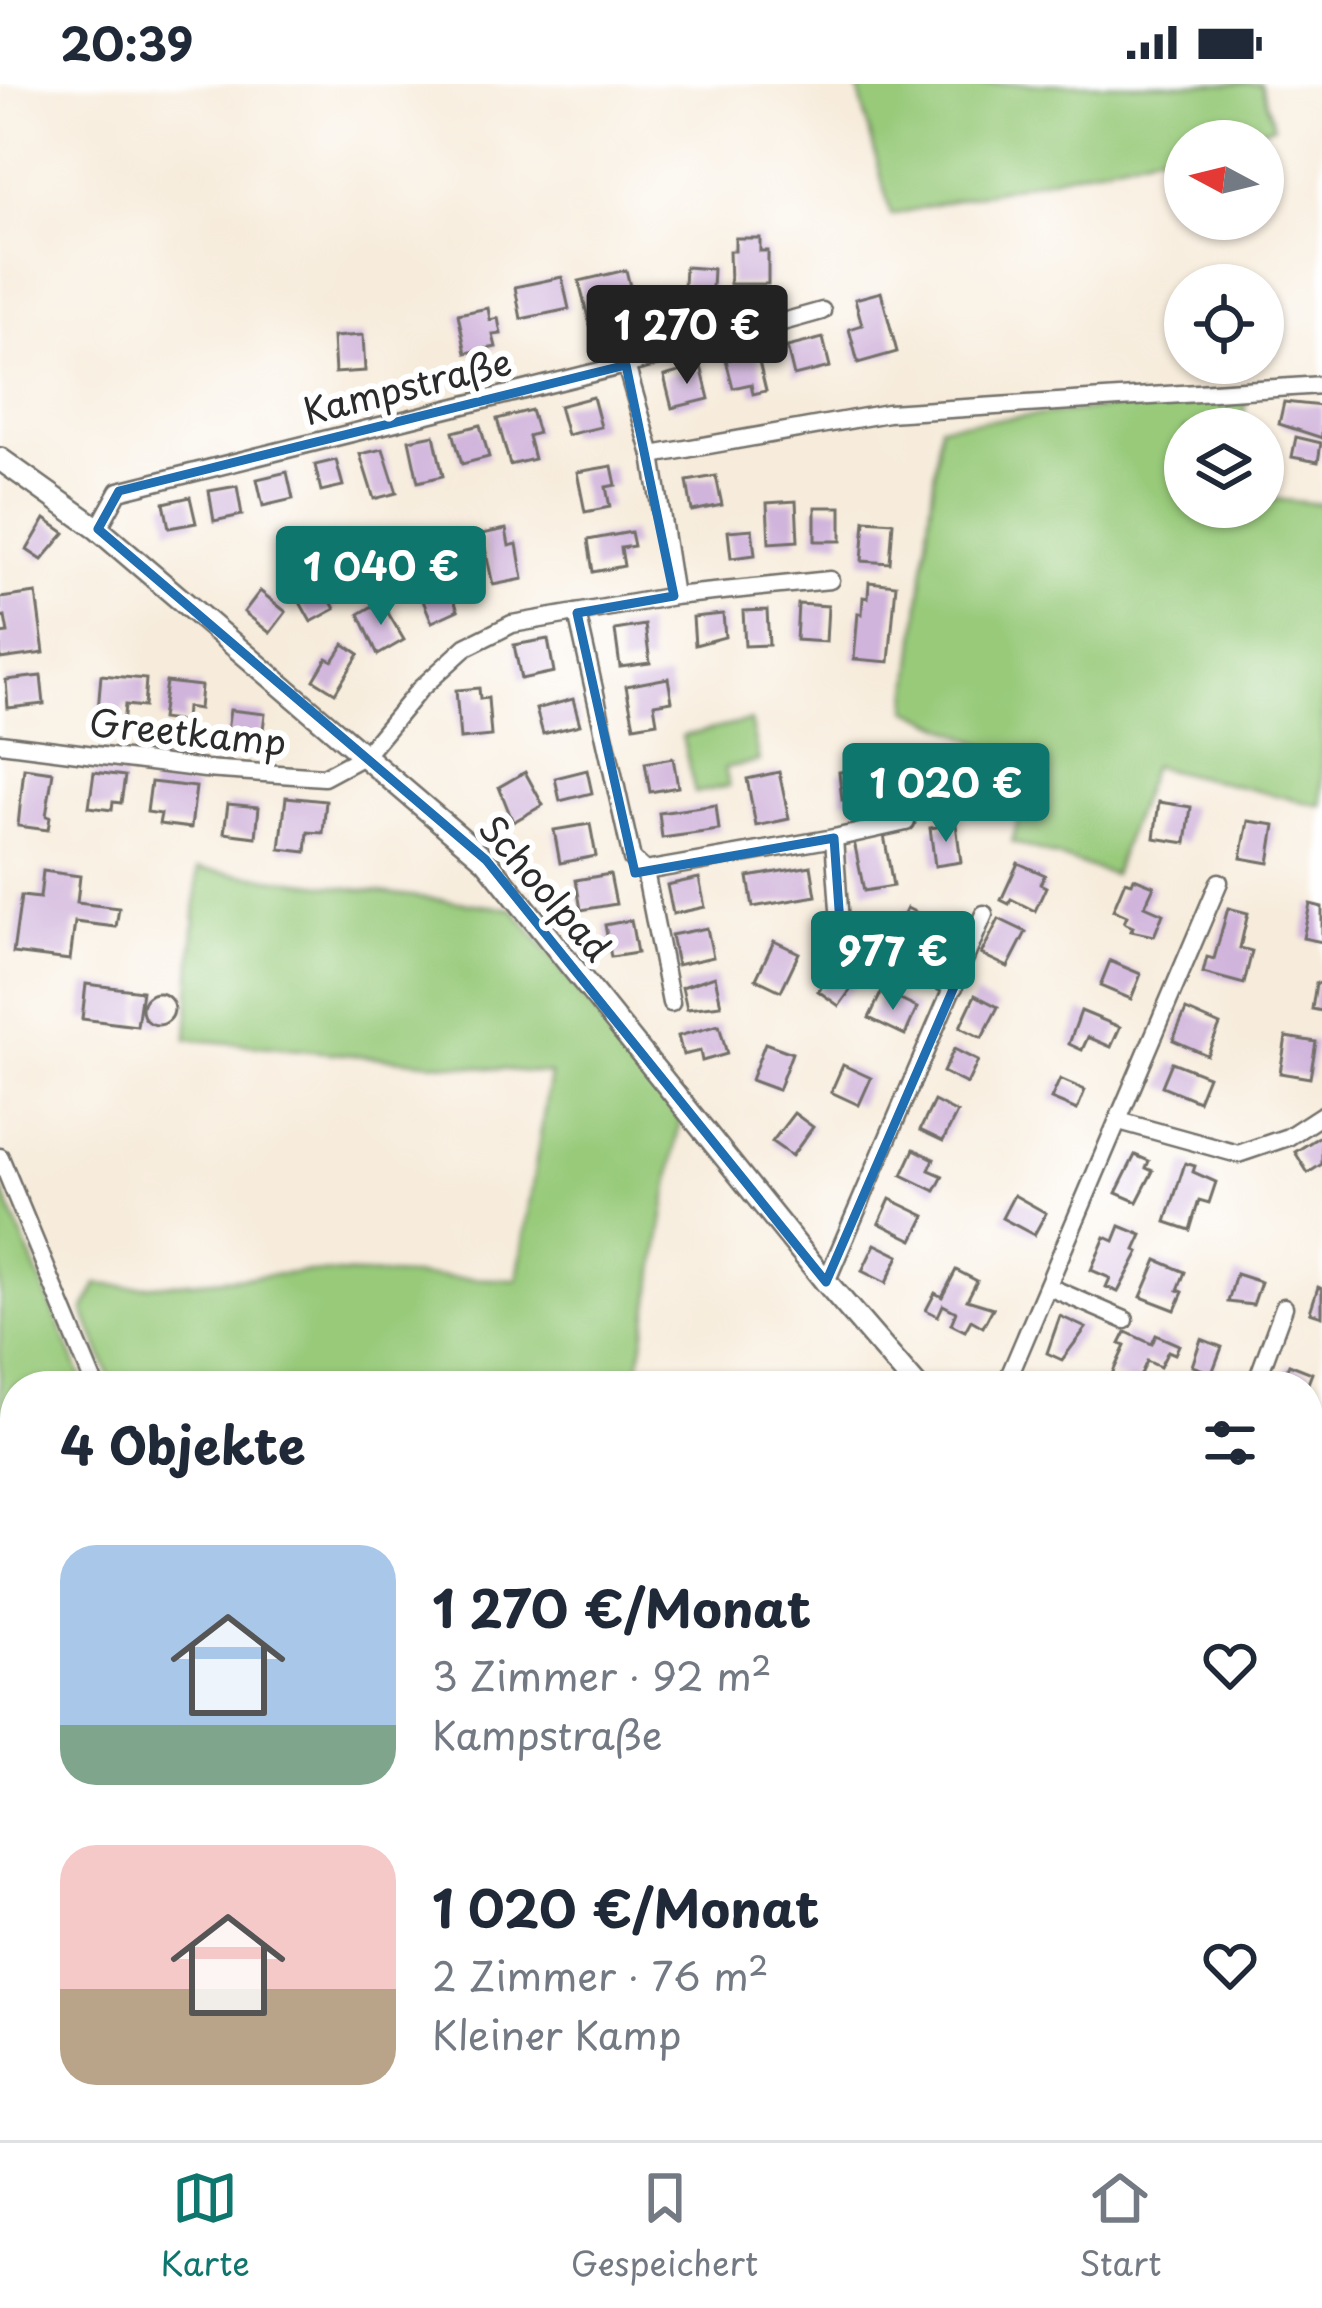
<!DOCTYPE html>
<html lang="de">
<meta charset="utf-8">
<style>
body{margin:0;font-family:"Playpen Sans",sans-serif;background:#f6f6f7;color:#1f2937;height:100vh;display:flex;flex-direction:column;font-size:45px;white-space:nowrap}
*{box-sizing:border-box;margin:0}
p{font-size:39px;color:#747a83}
.icon{flex:none;width:66px;height:66px;fill:none;stroke:currentColor;stroke-width:2;stroke-linecap:round;stroke-linejoin:round}
.map{position:relative;flex:1;overflow:hidden}
.details{position:absolute;left:0px;top:1287px;width:1323px;height:771px;display:flex;flex-direction:column;background:#fff;border-radius:48px 48px 0 0;box-shadow:0 3px 9px #0004}
.details>*{flex:none}
.needle{width:78px;rotate:277deg}
.buttons{position:absolute;left:1164px;top:36px;display:grid;gap:24px}
.buttons a{display:grid;place-items:center;width:120px;height:120px;border-radius:50%;background:#fff;box-shadow:0 3px 9px #0004;font-size:60px}
.price{position:absolute;translate:-50% -102px;padding:0 27px;border-radius:12px;background:#0f766e;color:#fff;font-size:39px;line-height:78px;filter:drop-shadow(0 3px 6px #0008)}
.price::after{content:'';position:absolute;left:50%;top:72px;width:36px;height:27px;margin-left:-18px;background:inherit;clip-path:polygon(0 0,100% 0,50% 100%)}
.price.active{background:#222;color:#fff}
ul{padding:0;list-style:none}
li{display:flex;align-items:center;gap:36px;height:300px;padding:0 60px}
li span{display:grid;place-items:center;flex:none;width:336px;height:240px;border-radius:36px;color:#555}
li>.icon{margin-inline-start:auto}
span .icon{width:144px;height:144px;fill:#fffc;stroke-width:1}
li b{font-size:51px}
h2{display:flex;justify-content:space-between;align-items:center;height:144px;padding:0 60px;font-size:51px}
.status{display:flex;justify-content:space-between;align-items:center;height:84px;padding:0 60px;background:#fff;direction:ltr}
.status svg{height:33px;fill:currentColor}
.tab-bar{display:flex;justify-content:space-around;align-items:center;height:168px;border-top:3px solid #e0e1e3;background:#fff;font-size:33px;color:#747a83}
.tab-bar a{display:grid;justify-items:center;gap:6px}
.tab-bar .active{color:#0f766e}
.map>svg:first-child{display:block}
.green{fill:#98ca7a;stroke:#627a52;stroke-width:3}
.building{fill:#d0b4db}
.lines{fill:none;stroke-linecap:round;stroke-linejoin:round}
.minor-casing{stroke:#726f69;stroke-width:21}
.tertiary-casing{stroke:#726f69;stroke-width:26}
.minor{stroke:#fff;stroke-width:16}
.tertiary{stroke:#fff;stroke-width:21}
.marked{fill:none;stroke:#1f6fb2;stroke-width:9;stroke-linejoin:round}
.labels{text-anchor:middle;dominant-baseline:central;stroke-width:12;stroke-linejoin:round;paint-order:stroke}
.street-label{font-size:36px;fill:#2b2b2b;stroke:#fff}
</style>
<div class="status"><b>20:39</b><svg viewBox="0 0 49 12"><path d="M0 12V9h3v3zM5 12V6h3v6zM10 12V3h3v9zM15 12V0h3v12zM26 1h20v11H26zM47 4h2v5h-2z"/></svg></div>
<div class="map">
<svg width="1322" height="2056" viewBox="0 0 1322 2056">
<rect width="100%" height="100%" fill="#fff"/>
<filter id="ink" filterUnits="userSpaceOnUse"><feTurbulence type="fractalNoise" baseFrequency=".00833" numOctaves="2"/><feDisplacementMap in="SourceGraphic" scale="24" xChannelSelector="R" yChannelSelector="G"/><feConvolveMatrix kernelMatrix="1 2 1 2 8 2 1 2 1" color-interpolation-filters="sRGB"/></filter>
<filter id="wash" filterUnits="userSpaceOnUse"><feTurbulence type="fractalNoise" baseFrequency=".004" numOctaves="4" result="noise"/><feDisplacementMap in="SourceGraphic" scale="48" xChannelSelector="R" yChannelSelector="G"/><feGaussianBlur stdDeviation="2.7" result="paint"/><feColorMatrix in="noise" values="0 0 0 0 0 0 0 0 0 0 0 0 0 0 0 0 0 1.4 0 .05"/><feComposite in="paint" operator="in"/></filter>
<g filter="url(#wash)">
<rect width="100%" height="100%" fill="#f7ecdb"/>
<!-- green -->
<g class="green">
<path d="M857,0H1261L1274,42L1209,57H1185V63L891,131Z"/>
<path d="M1247,310L1242,345H1185V423H1263V414L1322,420V722L1152,682L1113,791L1012,758L1033,685L908,625L940,341Z"/>
<path d="M750,637L759,677L725,684L729,702L695,709L682,652Z"/>
<path d="M198,785L513,825L680,1035L636,1302H113L84,1227L97,1200L132,1203L306,1188L517,1196L550,990L187,955Z"/>
<path d="M0,1100L85,1302H15V1794L0,1785Z"/>
<path d="M1308,1894L1322,1903V2056H409L413,2043H1308Z"/>
</g>
<g id="blocks">
<!-- building -->
<g class="building">
<path d="M735,154H760V167H768V200H730L729,167H735Z"/>
<path d="M685,183L713,185L711,223L683,221Z"/>
<path d="M626,186L637,231L590,242L579,197Z"/>
<path d="M562,193L569,225L521,235L515,203Z"/>
<path d="M881,208L897,268L858,279L849,245L862,241L855,215Z"/>
<path d="M488,224L490,236L498,234L501,250L493,251L496,263L466,269L458,230Z"/>
<path d="M363,251L365,287L335,289L333,253Z"/>
<path d="M823,254L830,283L794,292L787,263Z"/>
<path d="M757,269L766,307L753,310L751,300L733,304L726,276Z"/>
<path d="M701,282L709,315L672,324L664,292Z"/>
<path d="M593,313L601,343L567,351L559,322Z"/>
<path d="M1284,318L1322,322V354L1279,340Z"/>
<path d="M531,326L538,349L528,352L534,375L510,381L497,335Z"/>
<path d="M480,341L489,373L462,380L453,348Z"/>
<path d="M434,351L443,392L418,398L409,356Z"/>
<path d="M1296,353L1321,359L1318,378L1292,373Z"/>
<path d="M383,365L397,409L374,415L360,370Z"/>
<path d="M336,376L343,402L321,407L315,381Z"/>
<path d="M612,382L616,401L606,403L610,423L585,428L577,388Z"/>
<path d="M287,388L293,415L263,422L257,395Z"/>
<path d="M716,392L722,421L692,427L687,397Z"/>
<path d="M237,402L242,431L214,437L209,407Z"/>
<path d="M190,413L196,439L169,444L164,419Z"/>
<path d="M796,417L798,457L769,459L767,419Z"/>
<rect x="815" y="423" width="26" height="34"/>
<path d="M45,435L65,449L42,476L27,466Z"/>
<path d="M865,436L893,438L890,479L862,477Z"/>
<path d="M506,445L509,462L517,460L523,495L493,501L482,450Z"/>
<path d="M752,445L755,471L731,474L728,447Z"/>
<path d="M631,448L634,462L621,464L624,482L593,488L588,456Z"/>
<path d="M425,479L431,495L443,490L458,526L432,538L410,486Z"/>
<path d="M320,497L335,525L311,538L296,511Z"/>
<path d="M869,498L896,501L889,578L854,575L858,529L862,530L863,513L868,514Z"/>
<path d="M260,507L286,528L270,549L244,528Z"/>
<path d="M36,509L44,569L0,575V550L8,549L5,533L0,534V514Z"/>
<path d="M381,517L404,556L378,571L359,530Z"/>
<path d="M798,520L828,522L826,558L796,556Z"/>
<path d="M767,526L769,561L745,562L743,527Z"/>
<path d="M723,530L725,553L695,561L693,533Z"/>
<path d="M645,541L650,579L620,583L615,546Z"/>
<path d="M548,555L554,588L521,595L514,561Z"/>
<path d="M344,560L359,570L335,609L314,596L327,574L333,577Z"/>
<path d="M101,591L146,595L144,623L125,621L123,641L97,639Z"/>
<path d="M41,592L44,620L8,624L6,596Z"/>
<path d="M668,594L672,617L654,620L657,638L634,642L626,602Z"/>
<path d="M166,598L201,602L199,625L186,623L185,638L161,635Z"/>
<path d="M479,604L480,615L488,614L491,652L460,655L456,606Z"/>
<path d="M573,615L580,641L543,650L536,625Z"/>
<path d="M230,626L265,630L261,660L226,655Z"/>
<path d="M942,672L948,707L911,713L905,678Z"/>
<path d="M673,674L678,703L650,708L645,679Z"/>
<path d="M878,678L883,717L853,721L852,714L842,716L839,688L848,687L847,683Z"/>
<path d="M24,684L53,688L46,732L50,733L48,746L18,742Z"/>
<path d="M587,686L592,709L560,717L555,694Z"/>
<path d="M94,688L125,692L121,719L113,718L112,726L89,723Z"/>
<path d="M525,688L543,721L513,738L499,703Z"/>
<path d="M779,688L789,735L756,742L747,695Z"/>
<path d="M151,698L196,703L191,744L159,740L161,730L147,728Z"/>
<path d="M286,713L326,717L323,749L308,748L306,768L280,765Z"/>
<path d="M1159,718L1191,723L1186,759L1154,754Z"/>
<path d="M228,720L259,723L256,753L224,749Z"/>
<path d="M716,721L719,746L662,754L659,729Z"/>
<path d="M1248,737L1275,741L1269,779L1241,774Z"/>
<path d="M590,740L596,772L560,779L554,746Z"/>
<path d="M956,740L961,778L935,782L930,744Z"/>
<path d="M884,751L893,802L864,807L854,757Z"/>
<path d="M1018,779L1045,791L1040,800L1046,803L1035,827L1011,815L1009,820L1001,816Z"/>
<path d="M811,782L816,812L753,823L748,793Z"/>
<path d="M43,787L80,792L77,819L119,824L116,843L75,838L70,876L13,869L21,812L40,814Z"/>
<path d="M610,790L616,820L581,826L576,796Z"/>
<path d="M699,794L705,823L673,830L667,801Z"/>
<path d="M1134,794L1154,802L1145,822L1163,830L1154,852L1131,847L1133,843L1124,839L1127,832L1113,826L1125,797L1132,799Z"/>
<path d="M1310,820L1322,823V858L1303,854Z"/>
<path d="M907,824L931,836L914,871L890,859Z"/>
<path d="M1228,824L1248,829L1240,864L1252,867L1244,900L1203,889L1207,873L1214,875Z"/>
<path d="M999,835L1026,848L1008,883L981,870Z"/>
<path d="M631,836L637,869L611,873L605,841Z"/>
<path d="M707,844L713,873L677,881L671,851Z"/>
<path d="M774,857L799,869L781,907L756,895Z"/>
<path d="M1110,877L1141,890L1131,915L1100,902Z"/>
<path d="M836,883L856,898L839,922L818,907Z"/>
<path d="M715,892L721,921L687,925L682,903Z"/>
<path d="M1316,899L1322,900V927L1312,925Z"/>
<path d="M86,900L142,907L137,942L82,935Z"/>
<path d="M882,907L917,924L905,951L869,934Z"/>
<circle cx="158" cy="925" r="16"/>
<path d="M975,911L998,923L982,954L960,943Z"/>
<path d="M1186,926L1220,941L1207,971L1173,956Z"/>
<path d="M1081,927L1120,943L1111,963L1088,953L1082,966L1069,960Z"/>
<path d="M719,941L727,970L702,977L700,967L683,971L678,952Z"/>
<path d="M1286,953L1316,958L1310,994L1280,989Z"/>
<path d="M765,959L792,969L778,1006L751,996Z"/>
<path d="M954,965L978,977L967,1000L943,988Z"/>
<path d="M1172,978L1208,992L1198,1017L1162,1002Z"/>
<path d="M843,981L871,994L859,1021L831,1008Z"/>
<path d="M1060,995L1085,1006L1077,1026L1051,1015Z"/>
<path d="M934,1017L957,1029L943,1057L920,1046Z"/>
<path d="M794,1029L813,1043L792,1072L772,1058Z"/>
<path d="M1322,1051V1080L1308,1089L1295,1068Z"/>
<path d="M914,1065L934,1075L929,1086L943,1092L935,1107L902,1091Z"/>
<path d="M1135,1071L1149,1077L1146,1084L1153,1087L1137,1118L1116,1109Z"/>
<path d="M1185,1079L1195,1082L1193,1088L1216,1098L1209,1119L1199,1116L1190,1146L1166,1138Z"/>
<path d="M1014,1111L1046,1129L1034,1151L1002,1134Z"/>
<path d="M890,1115L925,1132L913,1156L879,1139Z"/>
<path d="M1120,1142L1142,1151L1135,1166L1139,1168L1118,1208L1106,1203L1110,1194L1091,1186L1105,1153L1114,1157Z"/>
<path d="M875,1160L899,1172L886,1199L862,1187Z"/>
<path d="M1157,1176L1185,1188L1178,1206L1183,1208L1175,1226L1141,1213Z"/>
<path d="M956,1186L977,1197L967,1216L993,1224L983,1243L971,1236L965,1247L951,1240L956,1228L943,1221L938,1232L926,1226L935,1209L942,1213Z"/>
<path d="M1236,1190L1261,1198L1253,1221L1228,1218Z"/>
<path d="M1318,1203L1322,1205V1232L1310,1228Z"/>
<path d="M1060,1232L1086,1244L1062,1276L1047,1269Z"/>
<path d="M1126,1248L1152,1260L1156,1251L1179,1261L1175,1270L1168,1267L1160,1283L1147,1277L1136,1301L1112,1290L1125,1262L1120,1260Z"/>
<path d="M1201,1255L1222,1263L1212,1289L1192,1282Z"/>
<path d="M1289,1280L1312,1289L1307,1302H1279Z"/>
<path d="M1318,1416L1322,1418V1459L1309,1454L1318,1431L1313,1429Z"/>
<path d="M0,1912L15,1922L0,1947Z"/>
<path d="M15,2022V2043L42,2045L32,2056H7L0,2049V2037Z"/>
<path d="M150,2043H185L178,2056H142Z"/>
<path d="M246,2043H293L285,2056H267Z"/>
<path d="M315,2043H348L323,2056H311L306,2051Z"/>
</g>
</g>
</g>
<g filter="url(#ink)">
<use href="#blocks" fill-opacity="0" stroke="#726f69" stroke-width="3"/>
<g class="lines">
<!-- minor casing -->
<g class="minor-casing">
<g id="minor">
<path d="M626,281L652,371L674,512"/>
<path d="M652,371L888,329L1322,301"/>
<path d="M98,445L119,407L657,273L822,227"/>
<path d="M577,529L632,775L645,787L671,919"/>
<path d="M0,659L205,685L324,693L365,671L419,606L466,563L512,540L674,512L830,496"/>
<path d="M834,754L906,738"/>
<path d="M645,787L834,754L841,854L954,903"/>
<path d="M1119,1037L1238,1070L1288,1053L1322,1031"/>
<path d="M0,1073L95,1302"/>
<path d="M826,1198L984,830"/>
<path d="M1049,1203L1125,1236"/>
<path d="M1005,1302L1219,798"/>
<path d="M1255,1302L1284,1223"/>
<path d="M1308,1645L1322,1625"/>
<path d="M0,2015L15,1991"/>
<path d="M213,2043L240,2056"/>
<path d="M397,2056L400,2043"/>
</g>
</g>
<!-- tertiary casing -->
<g class="tertiary-casing">
<g id="tertiary">
<path d="M0,375L98,445L486,776L826,1198L916,1302"/>
<path d="M1308,1733L1322,1746"/>
</g>
</g>
<!-- minor -->
<use href="#minor" class="minor"/>
<!-- tertiary -->
<use href="#tertiary" class="tertiary"/>
</g>
</g>
<!-- marked area -->
<path class="marked" d="M626,281L674,512L577,529L635,789L834,754L841,854L954,903L826,1198L486,776L98,445L119,407Z"/>
<g class="labels">
<!-- street labels -->
<g class="street-label">
<text transform="translate(407 301) rotate(-14)">Kampstraße</text>
<text transform="translate(188 647) rotate(6)">Greetkamp</text>
<text transform="translate(546 803) rotate(49)">Schoolpad</text>
</g>
</g>
</svg>
<div class="buttons">
<a><svg class="needle" viewBox="-14 -14 28 28"><path d="M0-13l5 13h-10z" fill="#e53935"/><path d="M0 13l5-13h-10z" fill="#747a83"/></svg></a>
<a><svg class="icon" aria-label="locate" viewBox="0 0 24 24"><circle cx="12" cy="12" r="6"/><path d="M12 2v4M12 18v4M2 12h4M18 12h4"/></svg></a>
<a><svg class="icon" aria-label="layers" viewBox="0 0 24 24"><path d="M12 4l9 5-9 5-9-5zM3 14l9 5 9-5"/></svg></a>
</div>
<b class="price active" style="left:687px;top:303px">1 270 €</b>
<b class="price" style="left:381px;top:544px">1 040 €</b>
<b class="price" style="left:946px;top:761px">1 020 €</b>
<b class="price" style="left:893px;top:929px">977 €</b>
<section class="details">
<h2>4 Objekte<svg class="icon" aria-label="filters" viewBox="0 0 24 24"><path d="M4 7h16M4 17h16"/><circle cx="9" cy="7" r="2"/><circle cx="15" cy="17" r="2"/></svg></h2>
<ul>
<li><span style="background:linear-gradient(#a9c7e8 75%,#7fa58c 0)"><svg class="icon" aria-label="home" viewBox="0 0 24 24"><path d="M3 11l9-7 9 7M6 9v11h12V9"/></svg></span><div><b>1 270 €/Monat</b><p>3 Zimmer · 92 m²</p><p>Kampstraße</p></div><svg class="icon" aria-label="heart" viewBox="0 0 24 24"><path d="M12 20l-8-8c-3-5 5-10 8-4 3-6 11-1 8 4z"/></svg></li>
<li><span style="background:linear-gradient(#f6c9c9 60%,#b9a48a 0)"><svg class="icon" aria-label="home" viewBox="0 0 24 24"><path d="M3 11l9-7 9 7M6 9v11h12V9"/></svg></span><div><b>1 020 €/Monat</b><p>2 Zimmer · 76 m²</p><p>Kleiner Kamp</p></div><svg class="icon" aria-label="heart" viewBox="0 0 24 24"><path d="M12 20l-8-8c-3-5 5-10 8-4 3-6 11-1 8 4z"/></svg></li>
</ul>
</section>
</div>
<nav class="tab-bar">
<a class="active"><svg class="icon" aria-label="map" viewBox="0 0 24 24"><path d="M3 6l6-2 6 2 6-2v14l-6 2-6-2-6 2zM9 4v14M15 6v14"/></svg>Karte</a>
<a><svg class="icon" aria-label="saved" viewBox="0 0 24 24"><path d="M7 4h10v16l-5-4-5 4z"/></svg>Gespeichert</a>
<a><svg class="icon" aria-label="home" viewBox="0 0 24 24"><path d="M3 11l9-7 9 7M6 9v11h12V9"/></svg>Start</a>
</nav>
